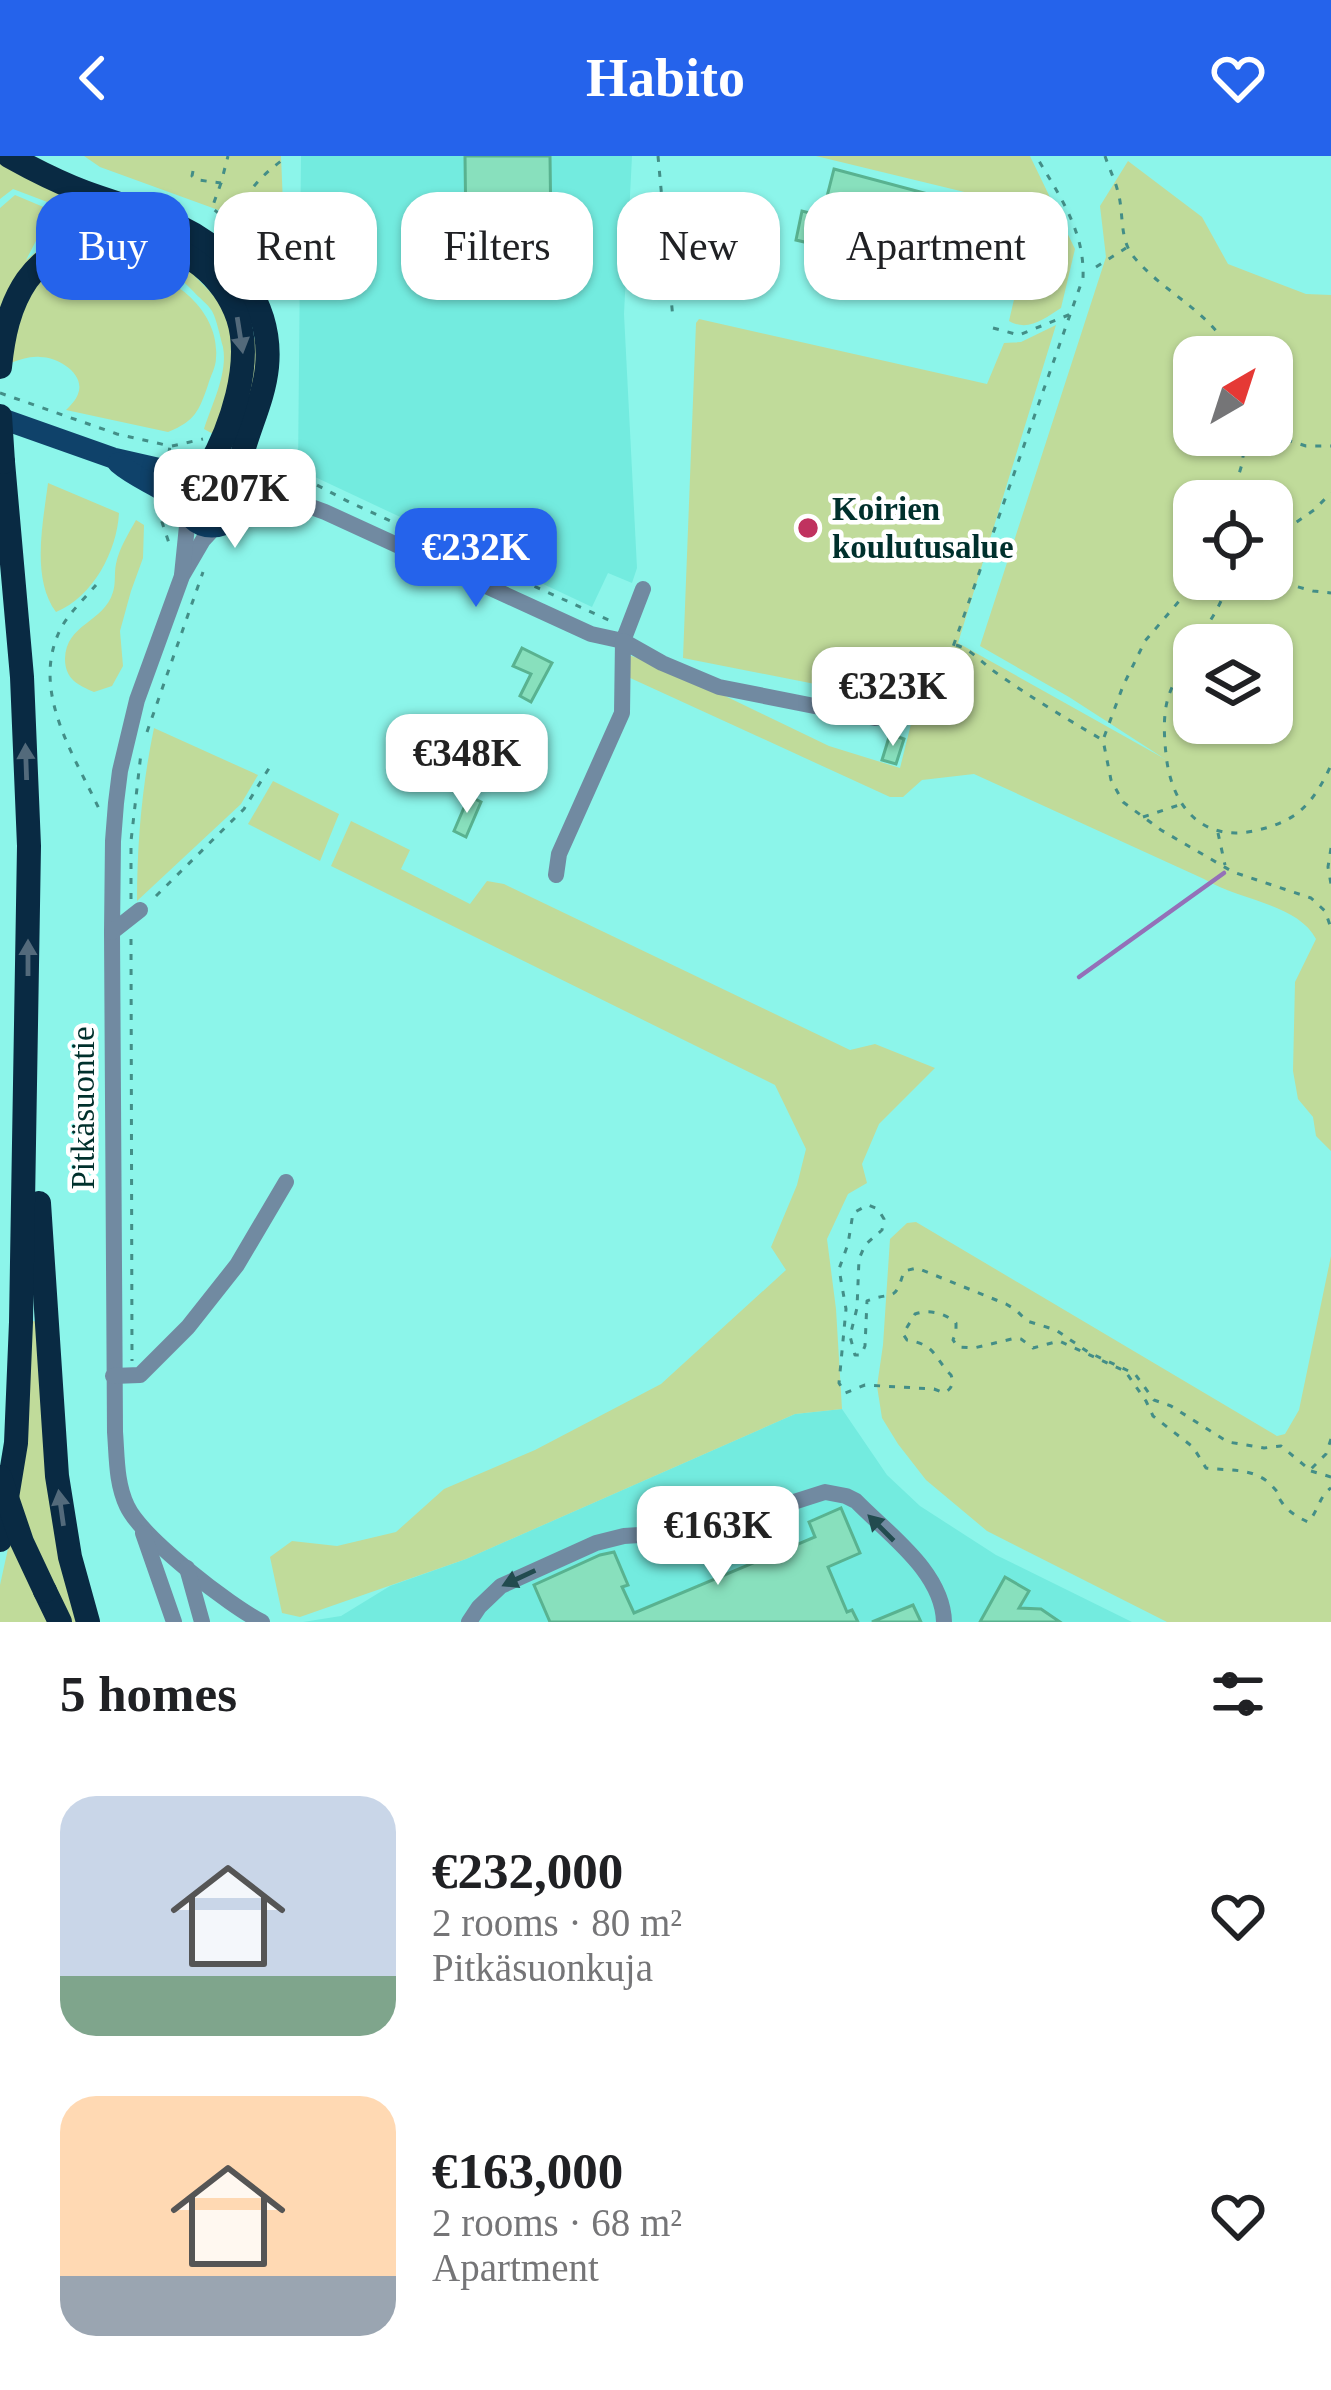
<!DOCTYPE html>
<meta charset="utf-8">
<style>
body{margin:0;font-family:"Times New Roman",serif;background:#f6f6f6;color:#202124;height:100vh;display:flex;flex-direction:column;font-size:45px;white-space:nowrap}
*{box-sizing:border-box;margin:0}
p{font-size:39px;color:#757577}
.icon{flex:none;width:66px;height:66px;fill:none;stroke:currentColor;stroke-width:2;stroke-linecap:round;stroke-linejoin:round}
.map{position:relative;height:1466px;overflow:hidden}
.drawer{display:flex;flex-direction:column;background:#fff;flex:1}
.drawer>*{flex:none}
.guide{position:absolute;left:36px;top:36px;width:1260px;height:108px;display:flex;gap:24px}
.needle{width:78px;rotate:39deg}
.controls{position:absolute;left:1173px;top:180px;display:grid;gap:24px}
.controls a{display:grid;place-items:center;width:120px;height:120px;border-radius:24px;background:#fff;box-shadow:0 3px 9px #0004;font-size:60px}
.price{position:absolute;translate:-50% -102px;padding:0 27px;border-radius:24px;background:#fff;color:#222;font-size:39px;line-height:78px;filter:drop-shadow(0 3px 6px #0008)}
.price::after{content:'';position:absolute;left:50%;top:72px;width:36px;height:27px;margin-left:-18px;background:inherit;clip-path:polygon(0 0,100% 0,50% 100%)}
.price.current{background:#2563eb;color:#fff}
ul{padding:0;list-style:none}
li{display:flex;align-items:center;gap:36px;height:300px;padding:0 60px}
li span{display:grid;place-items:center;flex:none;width:336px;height:240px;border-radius:36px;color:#555}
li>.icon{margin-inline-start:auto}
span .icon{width:144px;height:144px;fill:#fffc;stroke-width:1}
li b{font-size:51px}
h2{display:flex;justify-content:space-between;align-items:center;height:144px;padding:0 60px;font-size:51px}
.pill{padding:0 42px;border-radius:36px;background:#fff;box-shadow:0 3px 9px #0004;font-size:42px;line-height:108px}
.pill.current{background:#2563eb;color:#fff}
header{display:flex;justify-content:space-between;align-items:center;height:156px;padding:0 60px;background:#2563eb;color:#fff;font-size:54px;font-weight:800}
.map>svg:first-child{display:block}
.built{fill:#73ebdf}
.green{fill:#c0db9a;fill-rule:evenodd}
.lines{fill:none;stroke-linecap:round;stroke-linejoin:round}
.stream{stroke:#9470b8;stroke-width:4.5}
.building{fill:#88e0bd;stroke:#59b290;stroke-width:3}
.path{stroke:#438e87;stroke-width:3;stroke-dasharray:6 9;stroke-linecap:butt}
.minor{stroke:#718aa1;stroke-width:16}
.major{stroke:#0f426a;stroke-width:21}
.highway{stroke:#092a43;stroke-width:24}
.highway-bridge{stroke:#092a43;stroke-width:24}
.oneway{fill:#536a7b}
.oneway2{fill:#224b4f}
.poi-dot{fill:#c0325f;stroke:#fff;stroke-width:4.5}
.labels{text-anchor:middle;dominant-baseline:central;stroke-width:9;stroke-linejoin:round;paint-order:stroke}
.poi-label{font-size:33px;font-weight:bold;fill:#00302c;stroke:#fff;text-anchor:start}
.street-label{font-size:33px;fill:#00302c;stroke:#fff}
</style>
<header><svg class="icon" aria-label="back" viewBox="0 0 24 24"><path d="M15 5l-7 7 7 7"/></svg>Habito<svg class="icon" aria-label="heart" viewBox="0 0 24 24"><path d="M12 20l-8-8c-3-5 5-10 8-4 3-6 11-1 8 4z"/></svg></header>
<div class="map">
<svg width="1331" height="1466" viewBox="0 0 1331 1466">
<rect width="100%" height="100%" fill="#8cf5ea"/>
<!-- built -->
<g class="built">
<path d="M301,0H632L624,158L637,412L632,427L608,417L592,451L298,313Z"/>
<path d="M842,1253L887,1319L920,1350L996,1399L1132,1466H303L341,1460L390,1430L466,1403L795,1258Z"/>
</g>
<!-- green -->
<g class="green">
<path d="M84,0H281L286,121L259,78L221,55L100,11Z"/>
<path d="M816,0H1030L1075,93L1061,152C1044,163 1028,176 1009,165L1035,53Z"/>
<path d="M1128,5L1202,61L1228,108L1306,138L1331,139V995L1316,980L1313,961L1298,943L1293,915L1295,826L1316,783C1298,748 1238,744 1204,723L974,618L922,624L903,641H890L628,521V499L661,509L829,590L900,612L916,548L683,502L696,167L699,163L987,228L1004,187L1021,186L1056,169L958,487L1165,603L1069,541L980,490L1106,101L1100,50ZM1194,201H1272V279H1194ZM1194,345H1272V423H1194ZM1194,489H1272V567H1194Z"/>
<path d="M0,6L159,69L209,95L262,197L243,271L247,236L214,112L84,79L0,170V52L15,39L53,55L62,61V65L37,83L26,104L75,65L71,55L13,33L0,43Z"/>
<path d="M126,90L183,108L221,147L234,184V220L215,279L204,273C212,248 228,217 223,191C220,181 217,164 212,155C208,148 198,141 193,135C158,98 108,89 67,120L73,126C92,120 115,109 136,113C177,121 220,157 216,202C216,211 210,221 208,229C199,255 195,265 168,276L66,254C70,250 76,244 78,238C86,218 58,201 40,201C30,200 20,204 10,207C25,131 43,98 126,90Z"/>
<path d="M211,323H217L225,330L218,344L204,359L195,348V336L200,327Z"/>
<path d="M48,327L119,357C117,395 93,441 56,456C31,422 43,367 48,327Z"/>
<path d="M136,364L144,369L143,402L131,435L120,475L123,510L112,530L94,536C78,529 65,523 65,503C66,467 104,467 113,436C116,427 114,417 116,408C119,392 129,377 136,364Z"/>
<path d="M154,572L258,619L241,648L137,745C137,686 142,630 154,572Z"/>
<path d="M273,625L339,658L320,705L248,668Z"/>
<path d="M351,665L410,694L401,713L470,748L487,725L504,728L850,894L875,888L935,912L879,968L862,1008L867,1027L848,1038L827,1083L836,1153L842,1253L795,1258L466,1403L300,1461L282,1457L270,1401L292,1385L337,1390L396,1376L444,1333L535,1294L661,1228L786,1114L771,1091L797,1029L806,993L775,929L331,710Z"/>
<path d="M916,1066L1277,1280L1285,1278L1299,1254L1331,1100V1466H1167L987,1375L926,1324L898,1288L882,1262L877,1230L883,1189L890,1083L907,1067Z"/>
<path d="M32,1165L42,1166L84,1466H72L45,1413L18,1343Z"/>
<path d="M11,1379L53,1466H0V1429Z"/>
</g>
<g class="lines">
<!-- stream -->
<path class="stream" d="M1079,821L1224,717"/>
</g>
<!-- building -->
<g class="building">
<path d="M465,0H550L551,79H530L532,112L513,113L511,79L466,80Z"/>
<path d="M834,13L1022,63L1004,133L796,84L802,55L822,60Z"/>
<path d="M522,492L552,507L531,546L520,540L531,518L513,510Z"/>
<path d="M890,578L904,583L896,608L882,604Z"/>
<path d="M469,640L481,646L466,681L454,675Z"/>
<path d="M841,1352L860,1397L828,1411L847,1456L852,1454L858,1466H550L534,1429L600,1399L614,1396L628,1429L622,1431L634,1457L815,1381L809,1366Z"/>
<path d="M1005,1421L1029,1435L1019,1452L1041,1453L1060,1466H980Z"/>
<path d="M913,1449L921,1466H872Z"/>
</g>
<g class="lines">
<!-- path -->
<g class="path">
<path d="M658,0L673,163"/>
<path d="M1105,0C1109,12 1115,24 1118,36C1124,57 1119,82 1133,100C1164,138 1212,155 1233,201"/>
<path d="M193,15L192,20L198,24L221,27L228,0"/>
<path d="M221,27L212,52L256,87L272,108L283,138"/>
<path d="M241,72C236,42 262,19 285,2"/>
<path d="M1096,111L1126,92"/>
<path d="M993,172L1019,179L1071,158"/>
<path d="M0,237L117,278L170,290L169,296"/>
<path d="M1272,279L1306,290H1331"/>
<path d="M172,290L203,283"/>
<path d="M264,301L349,346L613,466"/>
<path d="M1231,345L1242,308L1246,279"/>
<path d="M157,351L169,387"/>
<path d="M1272,383L1314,354L1331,337"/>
<path d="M1198,423L1145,485L1123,530L1103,584L1111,624L1123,646L1161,674L1233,716L1311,742L1325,755L1331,772"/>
<path d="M1269,423L1313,435L1331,437"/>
<path d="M96,429C84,443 68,458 60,474C30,536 75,600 100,655"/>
<path d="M956,489C972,494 981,506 995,516C1029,540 1065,562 1101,583"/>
<path d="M1195,489C1207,468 1225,447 1227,423"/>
<path d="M1194,492C1186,507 1173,525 1168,542C1163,559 1164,580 1166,598C1171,650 1202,688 1258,674C1272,671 1288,665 1300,655C1314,643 1324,625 1331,609"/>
<path d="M890,559L915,556L935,542L1083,122C1085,75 1059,39 1036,0"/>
<path d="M147,576L203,416"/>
<path d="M1143,661L1179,649"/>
<path d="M1218,677L1225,709"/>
<path d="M1331,692L1328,711L1331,728"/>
<path d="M156,740L244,653L271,609"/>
<path d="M131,743V685L141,597"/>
<path d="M131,783L132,1205"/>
<path d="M1331,1283L1326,1298L1310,1314L1281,1290L1264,1292L1228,1286L1171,1250L1154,1244L1135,1218L1088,1196L1056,1174L1027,1165L1016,1154L1006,1148L917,1112L904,1115C894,1148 895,1134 867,1145L865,1190L861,1199H855L850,1180L857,1152L859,1103L865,1089L882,1074L884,1063L878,1053L868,1049L853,1057L848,1088L839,1113L846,1153L839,1227L845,1237L865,1229L934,1233L944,1237C952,1233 954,1227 951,1219C932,1199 936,1189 907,1184L903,1178L915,1158C929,1153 945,1157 956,1167V1176L953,1184L958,1191L974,1192L1016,1182L1021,1183L1033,1192L1059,1185L1125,1215L1146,1245L1153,1260L1193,1291L1206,1312C1229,1315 1256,1311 1273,1331C1286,1345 1272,1333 1283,1348C1289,1356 1299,1362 1308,1366C1318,1356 1319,1340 1331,1332"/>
<path d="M1311,1315L1331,1321"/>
</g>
<!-- minor -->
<g class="minor">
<path d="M241,336L284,341L325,356L591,478L623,485L643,433"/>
<path d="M232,363L298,348"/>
<path d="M215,371L203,384L182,420L137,544L120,615L116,647L113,685L112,776L115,1276C117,1301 116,1327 127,1350C142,1382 230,1450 262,1466"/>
<path d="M182,419L188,360"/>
<path d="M556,719L559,698L622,557L623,485L662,507L719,531L875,562"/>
<path d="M112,776L140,754"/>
<path d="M113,1220L140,1219L188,1171L237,1109L286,1026"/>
<path d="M143,1377L174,1466"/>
<path d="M187,1412L202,1466"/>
<path d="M469,1466L479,1451L501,1430L596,1387L624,1380L703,1375L825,1336L846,1340L856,1345C888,1378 943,1416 944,1466"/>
</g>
<!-- major -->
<g class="major">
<path d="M0,262L113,302L192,320"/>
<path d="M118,307C139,325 163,330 184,351"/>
<circle cx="212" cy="342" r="29"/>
</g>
<!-- highway -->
<g class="highway">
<path d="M9,0C34,14 58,26 84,36C116,48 150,56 180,71C233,96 273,150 267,211C263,251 240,286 237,327"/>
<path d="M0,211C3,181 9,150 27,124C83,48 209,77 238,162C253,208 231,272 208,312"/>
<path d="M39,1047L57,1320L70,1401L88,1466"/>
<path d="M0,1384L16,1287L21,1166L29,690L22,521L3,306"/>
<path d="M45,1435L60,1466"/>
</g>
<!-- highway-bridge -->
<g class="highway-bridge">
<path d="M0,260L3,306"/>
<path d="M0,1321L22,1386L45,1435"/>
</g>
</g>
<!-- one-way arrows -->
<defs><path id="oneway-solid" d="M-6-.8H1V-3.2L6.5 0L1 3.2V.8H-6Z" transform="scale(3)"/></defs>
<g class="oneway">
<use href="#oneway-solid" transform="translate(240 179) rotate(81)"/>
<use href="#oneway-solid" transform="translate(26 606) rotate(-92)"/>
<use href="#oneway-solid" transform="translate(28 802) rotate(-90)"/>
<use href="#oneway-solid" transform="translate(61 1352) rotate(-98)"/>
</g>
<g class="oneway2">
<use href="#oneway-solid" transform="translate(881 1372) rotate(-135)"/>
<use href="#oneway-solid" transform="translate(519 1422) rotate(155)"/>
</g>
<!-- markers -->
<circle class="poi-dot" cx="808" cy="372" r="12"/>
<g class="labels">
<!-- poi labels -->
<g class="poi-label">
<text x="832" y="353">Koirien<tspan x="832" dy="38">koulutusalue</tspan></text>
</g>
<!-- street labels -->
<g class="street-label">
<text transform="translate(83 952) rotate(-90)">Pitkäsuontie</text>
</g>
</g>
</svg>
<div class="controls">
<a><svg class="needle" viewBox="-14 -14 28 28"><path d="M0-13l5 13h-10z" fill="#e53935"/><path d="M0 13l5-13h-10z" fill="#757577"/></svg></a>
<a><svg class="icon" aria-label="locate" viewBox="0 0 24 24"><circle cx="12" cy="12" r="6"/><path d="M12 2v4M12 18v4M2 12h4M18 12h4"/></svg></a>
<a><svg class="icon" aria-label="layers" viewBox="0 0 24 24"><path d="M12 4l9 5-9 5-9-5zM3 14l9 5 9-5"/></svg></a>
</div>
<b class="price" style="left:235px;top:395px">€207K</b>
<b class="price current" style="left:476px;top:454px">€232K</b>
<b class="price" style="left:893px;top:593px">€323K</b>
<b class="price" style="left:467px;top:660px">€348K</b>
<b class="price" style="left:718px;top:1432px">€163K</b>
<div class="guide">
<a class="pill current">Buy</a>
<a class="pill">Rent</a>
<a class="pill">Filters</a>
<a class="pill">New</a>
<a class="pill">Apartment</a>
</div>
</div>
<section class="drawer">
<h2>5 homes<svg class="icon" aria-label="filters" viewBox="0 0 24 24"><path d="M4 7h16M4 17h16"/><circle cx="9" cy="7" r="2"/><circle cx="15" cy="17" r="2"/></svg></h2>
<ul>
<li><span style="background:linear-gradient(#c9d6e8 75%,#7fa58c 0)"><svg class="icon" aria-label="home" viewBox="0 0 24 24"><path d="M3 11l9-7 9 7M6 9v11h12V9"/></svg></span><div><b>€232,000</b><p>2 rooms · 80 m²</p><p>Pitkäsuonkuja</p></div><svg class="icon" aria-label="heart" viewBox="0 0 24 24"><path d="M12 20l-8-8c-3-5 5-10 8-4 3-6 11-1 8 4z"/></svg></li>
<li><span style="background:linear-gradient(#ffd9b3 75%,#9aa5b1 0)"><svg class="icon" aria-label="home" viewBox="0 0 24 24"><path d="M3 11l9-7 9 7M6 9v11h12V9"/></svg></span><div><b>€163,000</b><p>2 rooms · 68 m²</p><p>Apartment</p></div><svg class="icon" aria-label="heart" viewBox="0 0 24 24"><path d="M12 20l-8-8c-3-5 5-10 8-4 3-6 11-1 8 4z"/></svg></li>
</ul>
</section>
